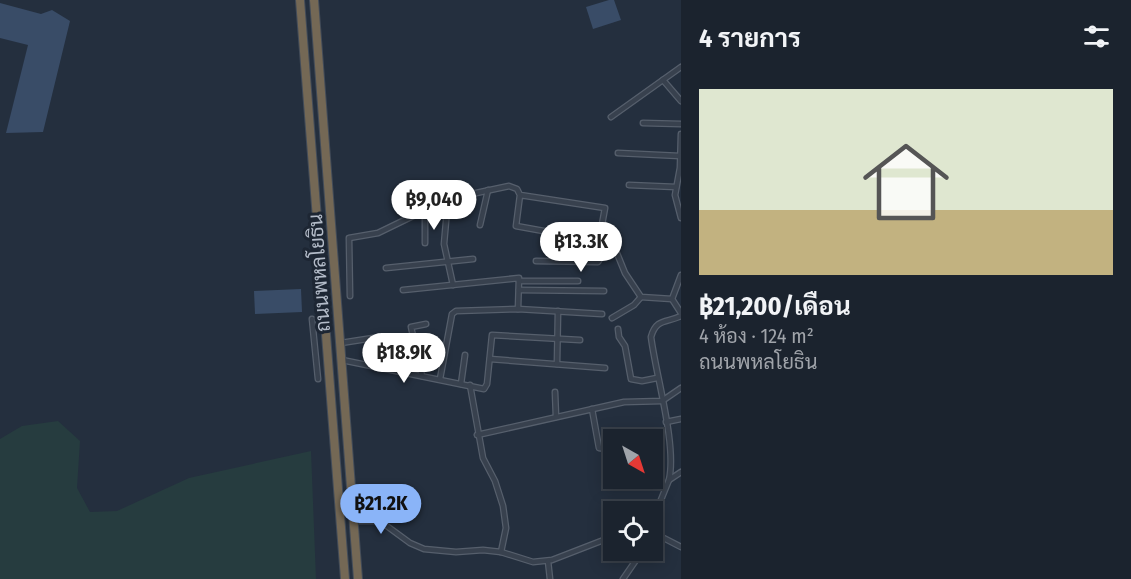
<!DOCTYPE html>
<html lang="th">
<meta charset="utf-8">
<style>
body{margin:0;font-family:"Fira Sans Condensed",Sarabun,sans-serif;background:#242b36;color:#f1f3f6;height:100vh;display:flex;flex-direction:column;font-size:22px;white-space:nowrap}
*{box-sizing:border-box;margin:0}
p{font-size:20px;color:#a0a4aa}
.icon{flex:none;width:33px;height:33px;fill:none;stroke:currentColor;stroke-width:2;stroke-linecap:round;stroke-linejoin:round}
.map{position:relative;flex:1;overflow:hidden}
.sheet{display:flex;flex-direction:column;background:#1b232e;width:450px}
.sheet>*{flex:none}
.needle{width:39px;rotate:141deg}
.fabs{position:absolute;left:603px;top:429px;display:grid;gap:12px}
.fabs a{display:grid;place-items:center;width:60px;height:60px;border-radius:0px;background:#1b232e;box-shadow:0 3px 15px #0003,0 0 0 2px #39404a;font-size:30px}
.price{position:absolute;translate:-50% -51px;padding:0 14px;border-radius:21px;background:#fff;color:#222;font-size:20px;line-height:39px;filter:drop-shadow(0 2px 3px #0008)}
.price::after{content:'';position:absolute;left:50%;top:36px;width:18px;height:14px;margin-left:-9px;background:inherit;clip-path:polygon(0 0,100% 0,50% 100%)}
.price.active{background:#8ab4f8;color:#111}
ul{padding:0;list-style:none}
li{display:grid;align-content:center;gap:12px;height:318px;padding:0 18px}
li span{display:grid;place-items:center;height:186px;border-radius:0px;color:#555}
li>.icon{margin-inline-start:auto}
span .icon{width:108px;height:108px;fill:#fffc;stroke-width:1}
li b{font-size:26px}
h2{display:flex;justify-content:space-between;align-items:center;height:72px;padding:0 18px;font-size:26px}
main{display:flex;flex:1;min-height:0}
.map>svg:first-child{display:block}
.green{fill:#263c3f}
.water{fill:#394c67}
.lines{fill:none;stroke-linecap:round;stroke-linejoin:round}
.street-casing{stroke:#565f6c;stroke-width:7}
.highway-casing{stroke:#434c59;stroke-width:10}
.street{stroke:#38414e;stroke-width:4.5}
.highway{stroke:#746855;stroke-width:8}
.labels{text-anchor:middle;dominant-baseline:central;stroke-width:6;stroke-linejoin:round;paint-order:stroke}
.street-label{font-size:20px;fill:#b4bcc9;stroke:#1d2633}
</style>
<main>
<div class="map">
<svg width="681" height="579" viewBox="0 0 681 579">
<rect width="100%" height="100%" fill="#242f3e"/>
<!-- green -->
<path class="green" d="M58,421L80,441L77,488L90,512L117,511L189,478L311,451L316,579H0V439L22,426Z"/>
<!-- water -->
<g class="water">
<path d="M609,0H614L621,20L593,29L586,7Z"/>
<path d="M0,3L41,14L52,10L70,21L43,132L6,133L28,45L0,38Z"/>
<path d="M301,289L302,312L255,314L254,291Z"/>
</g>
<g class="lines">
<!-- street casing -->
<g class="street-casing">
<g id="street">
<path d="M663,80L681,101"/>
<path d="M611,117L681,67"/>
<path d="M643,123L681,124"/>
<path d="M681,134L680,168L675,195L681,218"/>
<path d="M618,153L680,156"/>
<path d="M629,185L676,187"/>
<path d="M448,199L444,244L453,285"/>
<path d="M425,208V243"/>
<path d="M480,225L488,190"/>
<path d="M600,238L612,241L625,273L641,297L672,299"/>
<path d="M536,261L598,262L603,253L615,249"/>
<path d="M386,268L473,259"/>
<path d="M681,275L672,299L681,313"/>
<path d="M519,281H578"/>
<path d="M403,290L519,278L518,309"/>
<path d="M519,290L604,291"/>
<path d="M350,296L349,238L378,233L448,199L509,186L517,189L520,195L516,226L599,241L605,208L520,195"/>
<path d="M612,318L634,305L641,297"/>
<path d="M312,319L318,379"/>
<path d="M618,329L619,337L625,346L631,379L642,381L657,378"/>
<path d="M341,343L373,338"/>
<path d="M490,359L605,368"/>
<path d="M342,360L484,389L487,384L492,335L580,340"/>
<path d="M557,364L558,311"/>
<path d="M422,376L411,327L426,324"/>
<path d="M440,379L452,314L456,311L518,309L602,314"/>
<path d="M461,384L465,355"/>
<path d="M470,385L483,458L495,481L503,506L506,528L501,552"/>
<path d="M555,392L556,417"/>
<path d="M592,409L599,448L614,450"/>
<path d="M666,422L681,419"/>
<path d="M477,435L624,402L662,401L681,388"/>
<path d="M669,480C677,445 656,376 651,337C656,318 667,323 681,316"/>
<path d="M354,521H380L410,543L424,549L456,552L483,550L501,552L533,562L552,560L614,536"/>
<path d="M652,522L669,480L681,472"/>
<path d="M652,532L681,547"/>
<path d="M548,561L550,579"/>
<path d="M623,579L643,550"/>
</g>
</g>
<!-- highway casing -->
<g class="highway-casing">
<g id="highway">
<path d="M300,0L345,579"/>
<path d="M314,0L358,579"/>
</g>
</g>
<!-- street -->
<use href="#street" class="street"/>
<!-- highway -->
<use href="#highway" class="highway"/>
</g>
<g class="labels">
<!-- street labels -->
<g class="street-label">
<text transform="translate(319 273) rotate(-94)">ถนนพหลโยธิน</text>
</g>
</g>
</svg>
<div class="fabs">
<a><svg class="needle" viewBox="-14 -14 28 28"><path d="M0-13l5 13h-10z" fill="#e53935"/><path d="M0 13l5-13h-10z" fill="#a0a4aa"/></svg></a>
<a><svg class="icon" aria-label="locate" viewBox="0 0 24 24"><circle cx="12" cy="12" r="6"/><path d="M12 2v4M12 18v4M2 12h4M18 12h4"/></svg></a>
</div>
<b class="price" style="left:434px;top:231px">฿9,040</b>
<b class="price" style="left:581px;top:273px">฿13.3K</b>
<b class="price" style="left:404px;top:384px">฿18.9K</b>
<b class="price active" style="left:381px;top:535px">฿21.2K</b>
</div>
<section class="sheet">
<h2>4 รายการ<svg class="icon" aria-label="filters" viewBox="0 0 24 24"><path d="M4 7h16M4 17h16"/><circle cx="9" cy="7" r="2"/><circle cx="15" cy="17" r="2"/></svg></h2>
<ul>
<li><span style="background:linear-gradient(#dfe7d0 65%,#c2b280 0)"><svg class="icon" aria-label="home" viewBox="0 0 24 24"><path d="M3 11l9-7 9 7M6 9v11h12V9"/></svg></span><div><b>฿21,200/เดือน</b><p>4 ห้อง · 124 m²</p><p>ถนนพหลโยธิน</p></div></li>
</ul>
</section>
</main>
